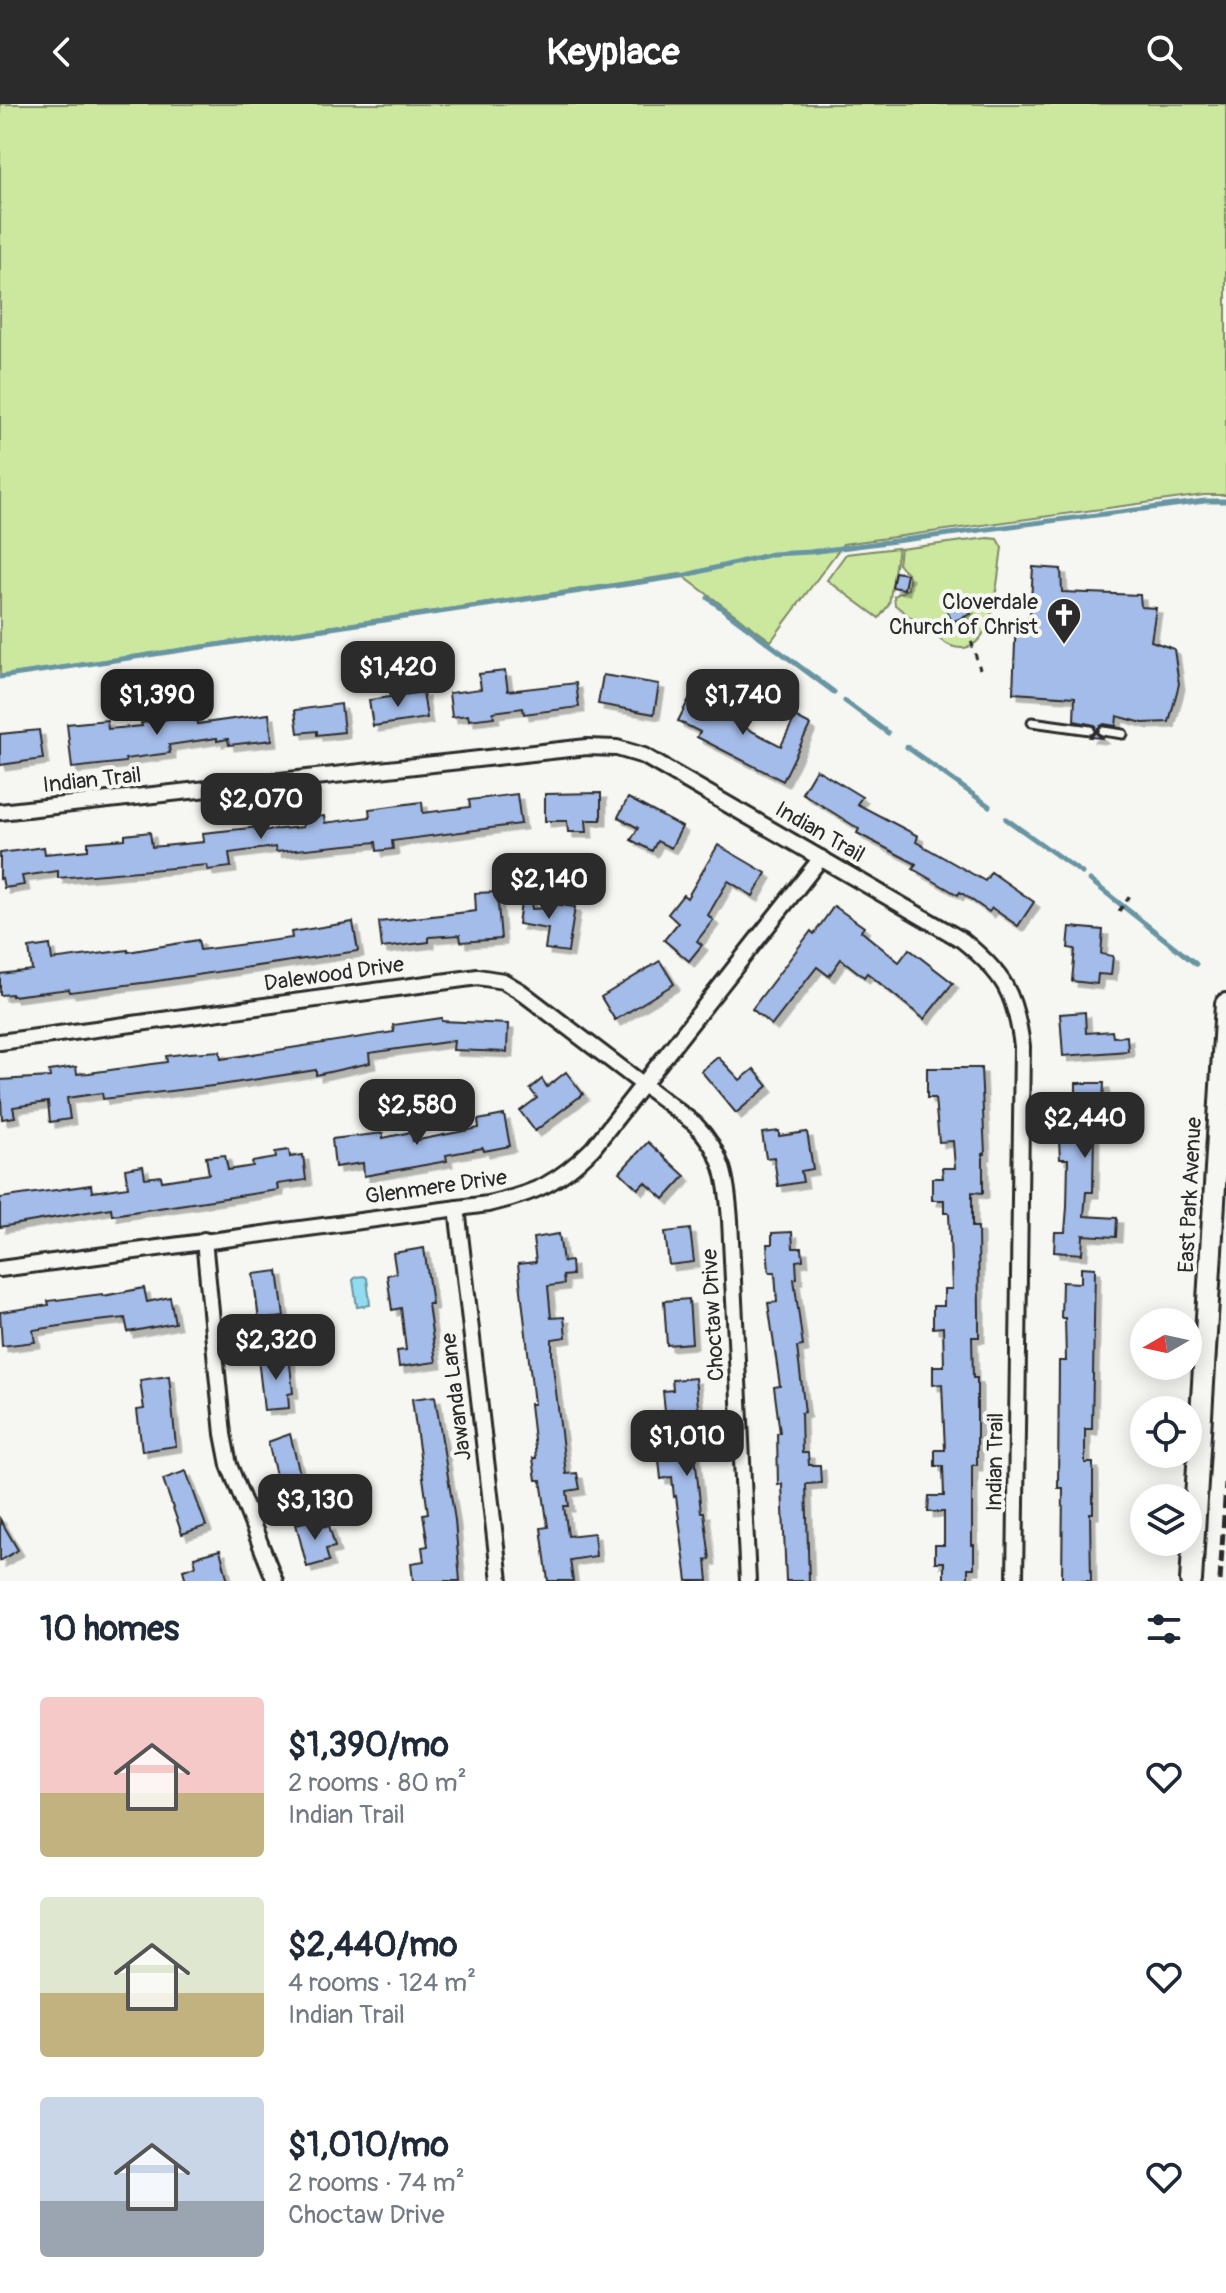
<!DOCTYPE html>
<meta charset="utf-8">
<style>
body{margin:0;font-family:Pangolin,sans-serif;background:#f6f6f7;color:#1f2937;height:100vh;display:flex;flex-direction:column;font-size:30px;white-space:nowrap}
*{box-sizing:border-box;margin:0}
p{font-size:26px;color:#747a83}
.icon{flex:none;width:44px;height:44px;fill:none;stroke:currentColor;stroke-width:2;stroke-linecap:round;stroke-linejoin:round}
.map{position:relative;height:1477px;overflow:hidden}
.side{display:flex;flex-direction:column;background:#fff;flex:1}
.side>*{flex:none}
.needle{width:52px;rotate:261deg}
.tools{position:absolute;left:1130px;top:1204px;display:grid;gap:16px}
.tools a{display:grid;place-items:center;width:72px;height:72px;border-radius:50%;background:#fff;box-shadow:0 4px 20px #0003;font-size:40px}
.price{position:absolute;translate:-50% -68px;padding:0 18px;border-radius:16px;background:#2b2b2b;color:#fff;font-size:26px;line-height:52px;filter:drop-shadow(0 2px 4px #0008)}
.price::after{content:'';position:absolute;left:50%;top:48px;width:24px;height:18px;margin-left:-12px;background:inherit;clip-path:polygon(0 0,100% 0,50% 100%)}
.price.on{background:#222;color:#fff}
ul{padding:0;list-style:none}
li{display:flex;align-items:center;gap:24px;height:200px;padding:0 40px}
li span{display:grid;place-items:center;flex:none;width:224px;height:160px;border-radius:8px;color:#555}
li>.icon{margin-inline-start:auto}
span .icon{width:96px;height:96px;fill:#fffc;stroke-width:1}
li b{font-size:34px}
h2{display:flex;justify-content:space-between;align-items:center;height:96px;padding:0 40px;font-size:34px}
header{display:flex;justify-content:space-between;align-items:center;height:104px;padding:0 40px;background:#2b2b2b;color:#fff;font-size:36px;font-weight:700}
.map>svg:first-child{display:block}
.green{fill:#cce89f;stroke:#7c8a65;stroke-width:2}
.water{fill:#91dcf1;stroke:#6895a2;stroke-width:2}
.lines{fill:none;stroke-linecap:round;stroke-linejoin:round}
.stream{stroke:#6895a2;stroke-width:5}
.building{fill:#a4bce9;stroke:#2b2b2b;stroke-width:2;filter:url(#shadow)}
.lane-casing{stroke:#2b2b2b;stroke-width:13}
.street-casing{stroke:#2b2b2b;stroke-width:20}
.secondary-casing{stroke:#2b2b2b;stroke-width:26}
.path{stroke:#2b2b2b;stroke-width:3;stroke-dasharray:6 6;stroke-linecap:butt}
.lane{stroke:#f6f6f2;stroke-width:7}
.street{stroke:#f6f6f2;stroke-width:14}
.secondary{stroke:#f6f6f2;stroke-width:20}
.rail{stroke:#2b2b2b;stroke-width:5;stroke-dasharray:12 6;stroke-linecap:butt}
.labels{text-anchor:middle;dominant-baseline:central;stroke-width:8;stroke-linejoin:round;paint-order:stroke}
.poi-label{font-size:22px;fill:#2b2b2b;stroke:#f6f6f2;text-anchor:end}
.street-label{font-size:22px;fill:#2b2b2b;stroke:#f6f6f2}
</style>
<header><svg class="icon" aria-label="back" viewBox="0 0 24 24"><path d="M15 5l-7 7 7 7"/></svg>Keyplace<svg class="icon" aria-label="search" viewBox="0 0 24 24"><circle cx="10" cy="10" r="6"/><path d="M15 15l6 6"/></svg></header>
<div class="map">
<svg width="1226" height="1477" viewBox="0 0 1226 1477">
<defs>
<filter id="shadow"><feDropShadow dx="5.5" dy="5.5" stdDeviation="0" flood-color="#0004"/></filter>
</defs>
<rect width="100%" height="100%" fill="#f6f6f2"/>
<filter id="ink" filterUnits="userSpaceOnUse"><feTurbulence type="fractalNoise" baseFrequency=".0125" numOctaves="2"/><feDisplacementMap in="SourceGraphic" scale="16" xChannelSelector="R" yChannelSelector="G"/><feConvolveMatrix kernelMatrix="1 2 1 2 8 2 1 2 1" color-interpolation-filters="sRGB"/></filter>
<g filter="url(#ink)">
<!-- green -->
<g class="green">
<path d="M0,0H1226V391H1204L843,440L771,537L680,470L0,572Z"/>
<path d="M988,434L997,435L1002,444C997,471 996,558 951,542C938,537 909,511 895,501L894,492L908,485C911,465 909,473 898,460L900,445Z"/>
<path d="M898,444L889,500L879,514L827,476L846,450Z"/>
</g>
<!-- water -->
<path class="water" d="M364,1172L367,1174L370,1201L357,1203L353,1176L356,1173Z"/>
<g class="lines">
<!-- stream -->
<g class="stream">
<path d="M708,494L834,588"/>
<path d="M0,573L682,472L772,450L810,448L1205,397H1226"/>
<path d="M845,597L888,629"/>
<path d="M907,643L989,702"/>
<path d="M1006,715L1082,769"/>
<path d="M1090,776L1196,860"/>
</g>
</g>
<!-- building -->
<g class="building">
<path d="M1033,463L1061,465L1062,488L1140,491L1141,503L1156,504L1151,537L1174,545L1179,580L1169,618L1143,619L1117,612L1116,622L1104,620L1098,624L1097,630L1102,634L1090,633L1096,628L1095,621L1074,617L1075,593L1013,589L1016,514H1030Z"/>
<path d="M895,468L907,470L904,485L892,483Z"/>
<path d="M961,487L971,510L952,518L942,495Z"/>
<path d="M505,567L508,587L576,579L579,603L524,610L523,604L493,608L494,613L469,616L468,611L452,613L449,589L481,585L479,570Z"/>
<path d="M603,571L659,580L654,610L598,600Z"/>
<path d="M693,587L730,606L726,614L781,642L795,613L810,621L783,677L697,633L700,628L678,617Z"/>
<path d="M423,588L427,614L373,622L369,596Z"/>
<path d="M341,600L344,628L317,631V627L298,629L295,606Z"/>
<path d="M195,602L197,620L269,610L272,636L229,641L228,635L217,637V634L169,641L170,649L125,655L126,658L72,664L67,620L107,616L108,625L142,622L141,619L175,614L174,605Z"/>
<path d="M39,626L43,655L0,661V630Z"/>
<path d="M816,665L862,693L857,700L918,732L916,738L985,777L991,768L1034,798L1018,822L992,804L989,808L960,788L958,791L913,765L916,760L857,729L859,725L802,689Z"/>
<path d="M601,689V716H586L587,728H568L567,717H545V690Z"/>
<path d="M517,690L521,720L392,737L393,745L377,747L376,738L276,748L275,743L229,749L231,763L208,766L207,761L58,774V767L22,772L24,781L4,784L2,774L0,775V749L44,743L45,750L88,746V738L125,735V731L150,728L152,743L204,738L203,729L259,723V727L303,723L302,714L324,712L325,719L370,713L369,705L422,698L423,709L470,703L469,696Z"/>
<path d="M628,694L682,723L671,744L657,737L652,747L631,736L638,724L618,713Z"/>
<path d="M718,741L766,769L753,792L728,777L708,811L713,816L697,837L702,841L689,857L664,836L678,819L668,810L683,791L687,794Z"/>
<path d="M524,778H528L532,805L546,804V799L575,803L568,848L545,845L548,825L518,820Z"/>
<path d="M497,788L501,835L461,838L460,831L429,833V838L382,844L379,818L476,807L475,789Z"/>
<path d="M834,802L864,823L861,827L899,858L909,845L953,879L924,915L867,869L864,873L841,855L829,872L817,863L772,921L752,905L811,827L814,830Z"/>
<path d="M353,818L358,847L150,878L70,888L69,885L12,892V890L0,891V870L32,866L29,844L50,841L52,856L128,846V848L198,836L200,846L292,834L291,828Z"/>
<path d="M1070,823L1103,826L1101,850L1113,852L1111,871L1098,870L1097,880L1072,877L1075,845L1068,844Z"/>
<path d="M660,857L674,880L615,916L601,893Z"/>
<path d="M1085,908L1086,929L1112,927L1113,933L1127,932L1128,947L1063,952L1060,910Z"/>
<path d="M442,914V917L508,920L507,948L453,946L454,937L369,949L370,959L316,971V966L221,981L103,995L102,989L67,994L70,1015L50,1018L48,998L13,1003L15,1013L2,1015L0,976L50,973L49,967L76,963L77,970L89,969L167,958L166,952L189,949L220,947L221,955L394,928L393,921Z"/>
<path d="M718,953L740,976L754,965L768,982L736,1009L701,967Z"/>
<path d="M927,964H981L985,1050H983V1089L972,1088V1123H978L979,1208V1233H972L973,1274H977V1361H972V1441H974V1464H968V1477H944V1458H935V1441H944V1408H928L929,1392H944L943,1362H935V1346H945L942,1280L933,1281V1262H944L943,1223L933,1224V1202H944V1185H952L949,1109H944V1096H932V1074H943L942,1064H955L953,1037L939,1038L935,994H927Z"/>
<path d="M566,968L583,990L535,1027L520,1007L537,994L530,985L542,975L547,983Z"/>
<path d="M1076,979H1104L1103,996H1131V1024H1094L1093,1088H1086L1084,1112L1117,1114L1116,1133L1083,1131L1082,1150L1054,1148L1055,1128H1065L1067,1103L1068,1055H1060L1057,1000L1076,1001Z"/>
<path d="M504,1011L510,1042L484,1047L483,1044L446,1051L447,1057L364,1072L363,1059L335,1063L332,1035L383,1029V1034L411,1028L413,1037L479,1024L478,1016Z"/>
<path d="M779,1027V1032L807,1028L813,1065L801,1067L803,1078L778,1082L774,1053L766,1054L762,1029Z"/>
<path d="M648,1038L685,1072L664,1095L645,1078L638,1085L620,1068Z"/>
<path d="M289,1046L290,1053L303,1051L306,1076L277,1080L278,1086L112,1111L111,1104L0,1123V1094L91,1081L92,1088L128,1083L125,1065L143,1062L145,1074L161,1072L162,1077L209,1070L206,1053L225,1051L228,1066L253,1062L252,1058L276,1054L275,1048Z"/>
<path d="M690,1125L694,1158L669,1161L665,1128Z"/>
<path d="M792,1128L793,1144H802L803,1156L796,1157L797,1174L794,1175L803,1242L797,1243L805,1308L801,1309L802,1349H808L809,1361H820L821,1379L806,1380L809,1477H786L782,1380L778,1381L777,1329H780L774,1283L780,1282L768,1199L777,1198L775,1168H769L767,1140H772V1129Z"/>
<path d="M559,1130L563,1158L571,1157L572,1171L563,1172L564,1180L548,1182L551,1214L564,1213L566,1233L552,1235V1254L566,1370L577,1369L580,1385L567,1387L569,1402H564L568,1432L594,1429L596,1452L570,1456L573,1477H548L541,1424L548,1423L541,1376H536L533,1354H536L530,1300H534L518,1160L536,1158L533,1134Z"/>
<path d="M424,1144L432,1200H428L436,1258L399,1263L397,1247L406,1246L401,1204L392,1206L387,1171L396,1169L393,1149Z"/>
<path d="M1081,1163L1095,1164L1092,1325H1085V1359H1093V1409H1090L1091,1477H1062L1063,1384H1058L1059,1257H1066L1065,1214H1061L1062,1178L1081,1179Z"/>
<path d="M278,1167L284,1213L259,1216L253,1170Z"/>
<path d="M144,1184L147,1198L170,1193L175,1219L128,1228L125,1214L87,1218L33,1226L35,1238L2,1242L0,1208L49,1201L48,1197L102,1190L103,1192Z"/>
<path d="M689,1195L692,1239L667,1241L664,1197Z"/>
<path d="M289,1251L293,1289L288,1290L289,1304L264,1306L258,1254Z"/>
<path d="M169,1272L176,1342L142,1347L137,1306L144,1305L140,1276Z"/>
<path d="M695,1274L700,1322L692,1323L701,1408H704L710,1455L706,1456L708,1477H687L676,1392L674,1393L672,1373L661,1375L659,1356L671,1355L670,1342L677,1341L673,1306L665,1307L663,1287L673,1286L672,1276Z"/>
<path d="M435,1292L455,1416L460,1477H413L411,1459L424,1457L422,1443L428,1442L423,1410L428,1409L412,1295Z"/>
<path d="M290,1330L301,1374L278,1380L268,1338Z"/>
<path d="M186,1367L206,1422L182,1430L163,1375Z"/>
<path d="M319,1414L321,1423L329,1421L335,1443L326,1445L329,1457L307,1463L296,1420Z"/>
<path d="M0,1415L18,1446L0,1457Z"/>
<path d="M220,1446L228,1477H186L183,1466L196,1462L194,1453Z"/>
</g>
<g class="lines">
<!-- lane casing -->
<g class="lane-casing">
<g id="lane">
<path d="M1032,618L1090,626"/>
<path d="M1103,627L1123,630"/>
</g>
</g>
<!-- street casing -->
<g class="street-casing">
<g id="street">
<path d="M0,708L587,643L617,644L644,652L962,836C1004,870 1015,889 1022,942L1015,1477"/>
<path d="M0,938L478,873L503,877L520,887L695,1020C724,1050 727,1076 730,1116L748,1477"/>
<path d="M457,1104L500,1477"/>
<path d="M204,1136L223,1330L229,1361L275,1477"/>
<path d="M0,1165L488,1100C536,1089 558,1079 593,1044L821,754"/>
</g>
</g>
<!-- secondary casing -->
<g class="secondary-casing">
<path id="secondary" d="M1191,1477L1226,900"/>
</g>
<!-- path -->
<g class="path">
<path d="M964,515L980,565"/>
<path d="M1119,807L1130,792"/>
</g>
<!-- lane -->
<use href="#lane" class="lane"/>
<!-- street -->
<use href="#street" class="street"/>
<!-- secondary -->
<use href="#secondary" class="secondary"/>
<!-- rail -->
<path class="rail" d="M1220,1477L1226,1379"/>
</g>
</g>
<!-- icons -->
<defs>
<g id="church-pin" transform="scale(1.8)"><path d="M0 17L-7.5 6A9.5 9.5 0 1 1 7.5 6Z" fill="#2b2b2b" stroke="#f6f6f2"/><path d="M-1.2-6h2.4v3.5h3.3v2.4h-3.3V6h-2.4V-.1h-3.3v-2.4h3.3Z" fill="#fff"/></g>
</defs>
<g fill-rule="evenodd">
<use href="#church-pin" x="1064" y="511"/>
</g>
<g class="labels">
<!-- poi labels -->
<g class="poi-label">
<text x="1038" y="498">Cloverdale<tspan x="1038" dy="25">Church of Christ</tspan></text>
</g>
<!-- street labels -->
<g class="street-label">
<text transform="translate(92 676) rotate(-6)">Indian Trail</text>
<text transform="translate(820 728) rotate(30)">Indian Trail</text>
<text transform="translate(334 870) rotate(-8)">Dalewood Drive</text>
<text transform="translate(436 1083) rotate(-8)">Glenmere Drive</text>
<text transform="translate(1190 1091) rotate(-87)">East Park Avenue</text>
<text transform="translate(713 1211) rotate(-93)">Choctaw Drive</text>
<text transform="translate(456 1293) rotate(-97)">Jawanda Lane</text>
<text transform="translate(995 1358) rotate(-89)">Indian Trail</text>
</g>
</g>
</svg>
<div class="tools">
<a><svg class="needle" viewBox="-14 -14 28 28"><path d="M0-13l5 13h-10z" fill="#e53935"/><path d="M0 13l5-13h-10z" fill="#747a83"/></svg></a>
<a><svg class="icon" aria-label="locate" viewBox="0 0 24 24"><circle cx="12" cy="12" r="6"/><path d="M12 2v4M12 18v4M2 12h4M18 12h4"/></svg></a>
<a><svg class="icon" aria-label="layers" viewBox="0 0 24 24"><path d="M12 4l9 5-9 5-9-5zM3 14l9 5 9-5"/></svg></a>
</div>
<b class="price" style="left:398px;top:605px">$1,420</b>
<b class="price on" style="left:157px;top:633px">$1,390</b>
<b class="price" style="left:743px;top:633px">$1,740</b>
<b class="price" style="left:261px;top:737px">$2,070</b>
<b class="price" style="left:549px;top:817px">$2,140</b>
<b class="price" style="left:417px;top:1043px">$2,580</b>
<b class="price" style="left:1085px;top:1056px">$2,440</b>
<b class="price" style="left:276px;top:1278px">$2,320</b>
<b class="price" style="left:687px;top:1374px">$1,010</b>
<b class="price" style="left:315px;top:1438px">$3,130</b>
</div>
<section class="side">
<h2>10 homes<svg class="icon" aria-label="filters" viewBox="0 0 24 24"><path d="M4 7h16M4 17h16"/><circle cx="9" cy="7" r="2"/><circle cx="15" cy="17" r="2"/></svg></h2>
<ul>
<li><span style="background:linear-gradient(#f6c9c9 60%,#c2b280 0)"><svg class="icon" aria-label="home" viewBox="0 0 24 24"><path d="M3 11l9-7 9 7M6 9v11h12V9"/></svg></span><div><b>$1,390/mo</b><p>2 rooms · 80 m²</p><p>Indian Trail</p></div><svg class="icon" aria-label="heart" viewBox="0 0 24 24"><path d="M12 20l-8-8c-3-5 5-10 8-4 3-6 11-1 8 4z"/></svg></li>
<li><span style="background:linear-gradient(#dfe7d0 60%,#c2b280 0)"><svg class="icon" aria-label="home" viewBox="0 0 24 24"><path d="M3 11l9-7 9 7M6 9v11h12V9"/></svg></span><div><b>$2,440/mo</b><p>4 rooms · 124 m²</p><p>Indian Trail</p></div><svg class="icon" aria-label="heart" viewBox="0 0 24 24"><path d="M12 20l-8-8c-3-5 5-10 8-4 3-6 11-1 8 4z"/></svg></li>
<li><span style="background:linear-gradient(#c9d6e8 65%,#9aa5b1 0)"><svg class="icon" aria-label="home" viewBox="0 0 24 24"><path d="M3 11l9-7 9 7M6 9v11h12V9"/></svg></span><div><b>$1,010/mo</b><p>2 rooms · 74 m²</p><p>Choctaw Drive</p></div><svg class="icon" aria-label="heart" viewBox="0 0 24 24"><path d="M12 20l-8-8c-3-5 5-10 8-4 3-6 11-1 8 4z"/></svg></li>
</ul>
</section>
